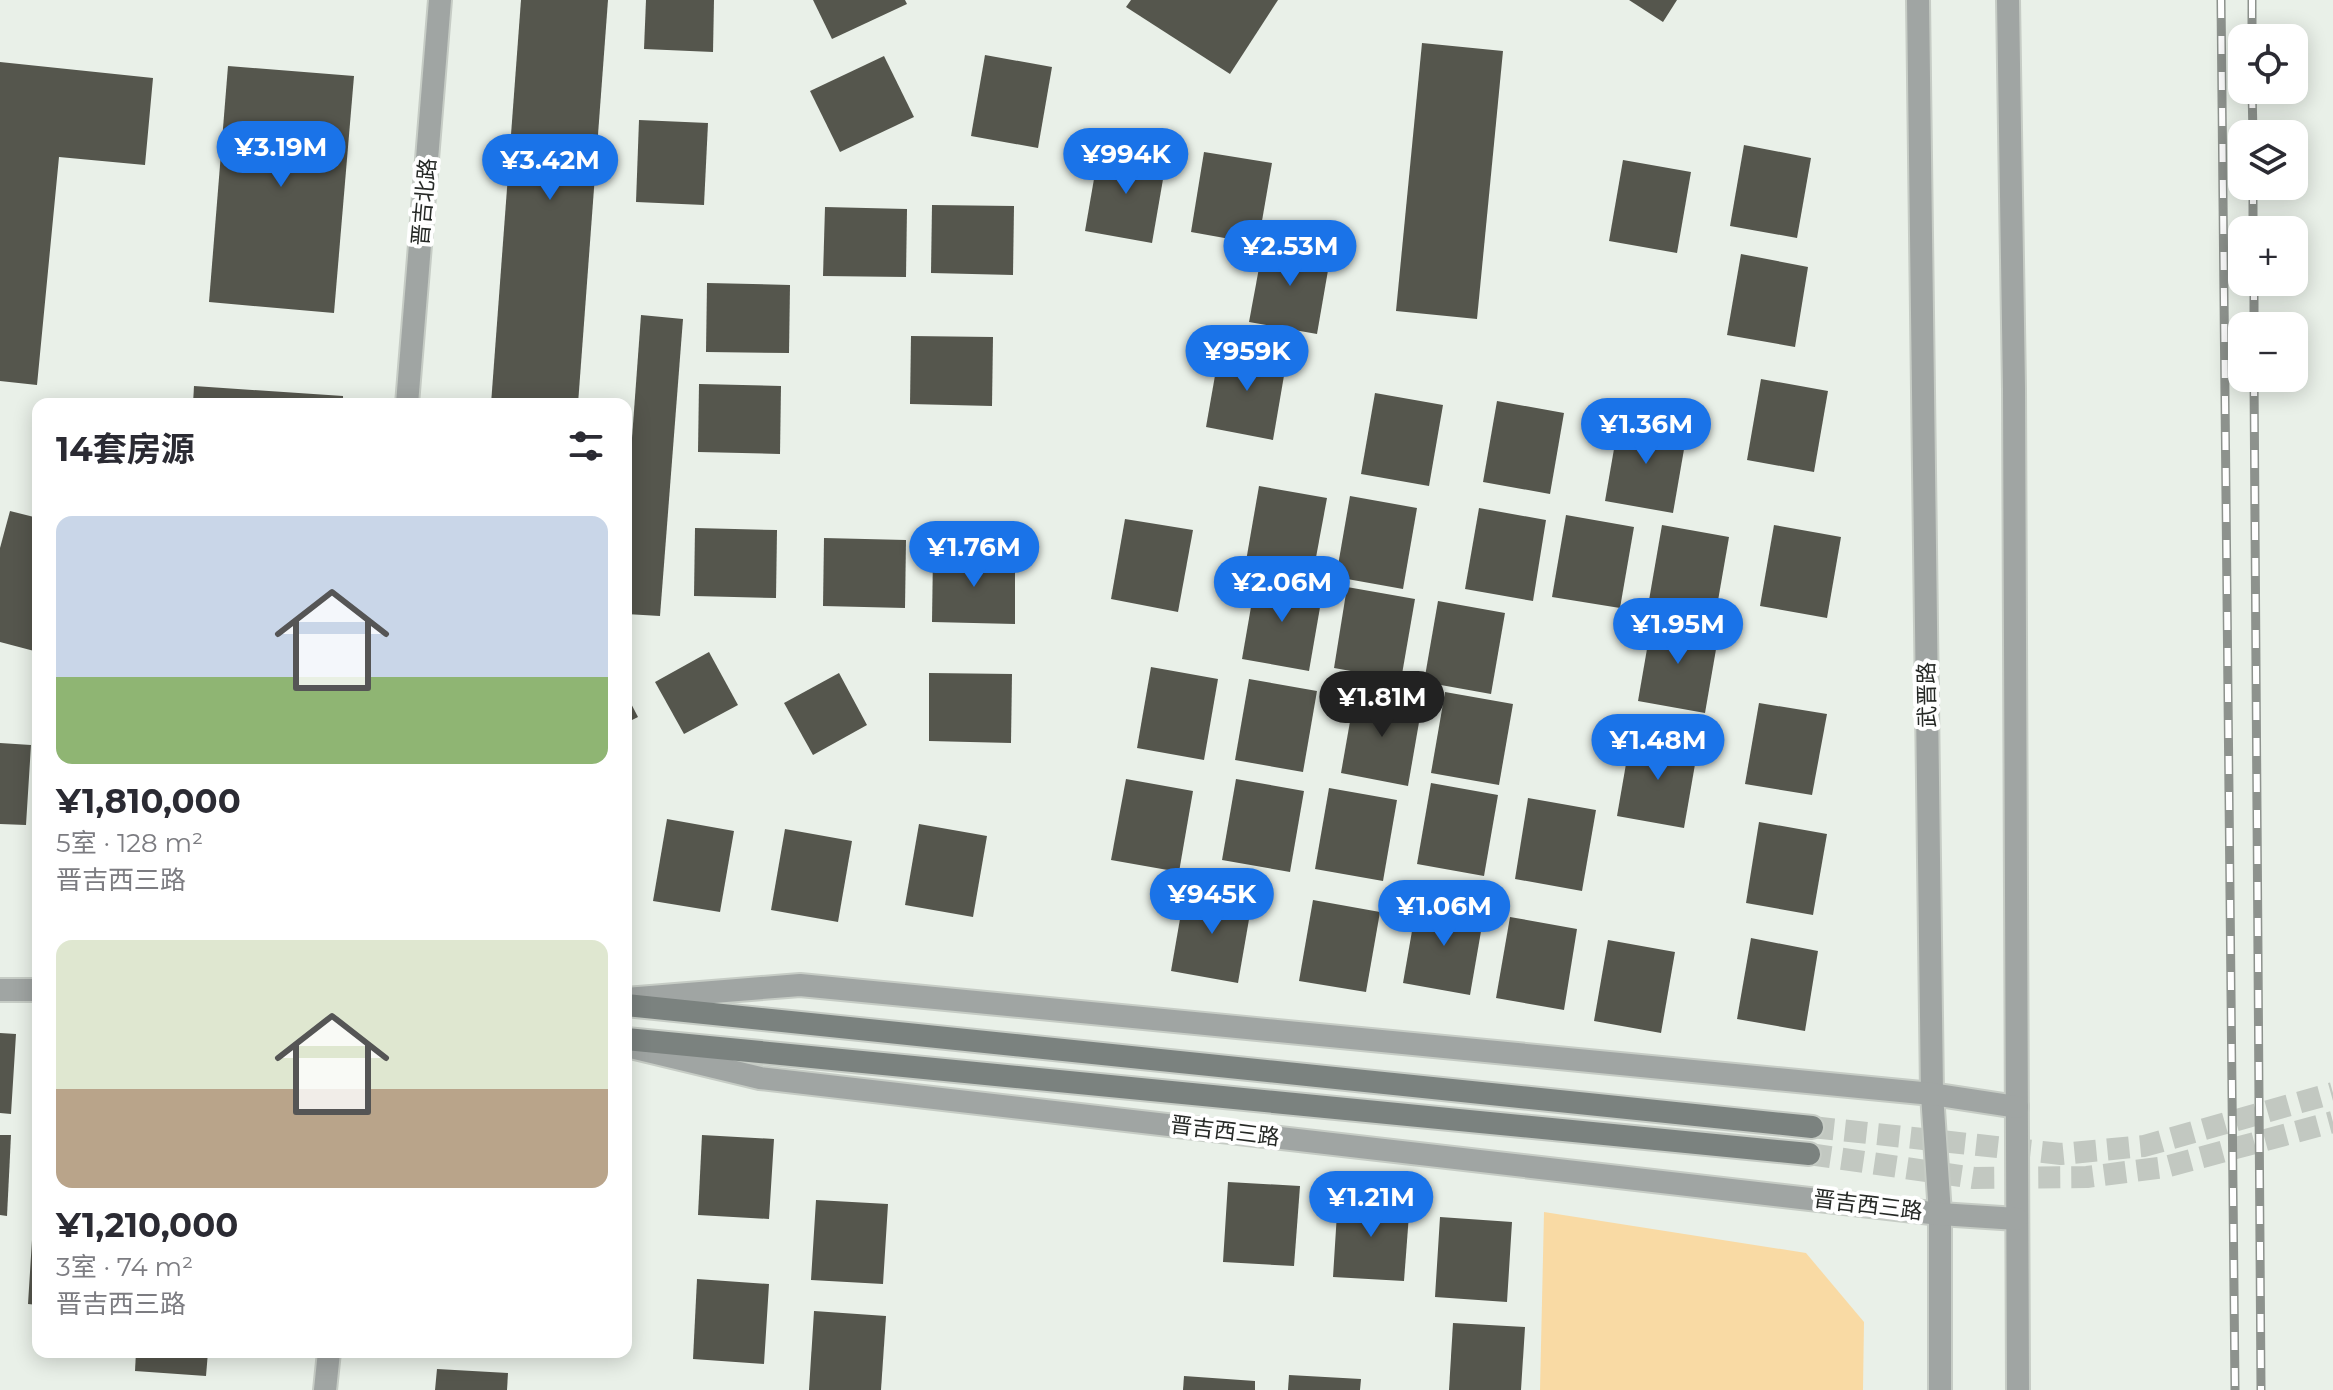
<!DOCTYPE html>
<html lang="zh">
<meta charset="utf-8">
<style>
body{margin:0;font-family:Montserrat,"Noto Sans SC",sans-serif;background:#f2f2f3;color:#2b2b33;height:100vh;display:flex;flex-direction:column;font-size:30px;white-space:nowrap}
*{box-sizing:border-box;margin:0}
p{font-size:26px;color:#7c7c81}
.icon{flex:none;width:44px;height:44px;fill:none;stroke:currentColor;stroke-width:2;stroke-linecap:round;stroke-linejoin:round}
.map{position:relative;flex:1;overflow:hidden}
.panel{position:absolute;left:32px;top:398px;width:600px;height:960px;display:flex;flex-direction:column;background:#fff;border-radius:16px;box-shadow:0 4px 20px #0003}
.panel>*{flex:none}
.buttons{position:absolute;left:2228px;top:24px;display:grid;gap:16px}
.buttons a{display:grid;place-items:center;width:80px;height:80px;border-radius:16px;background:#fff;box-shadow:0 4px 20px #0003;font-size:40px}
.price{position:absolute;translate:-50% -68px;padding:0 18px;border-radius:28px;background:#1a73e8;color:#fff;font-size:26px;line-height:52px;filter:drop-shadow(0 2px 4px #0008)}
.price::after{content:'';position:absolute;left:50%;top:48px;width:24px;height:18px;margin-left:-12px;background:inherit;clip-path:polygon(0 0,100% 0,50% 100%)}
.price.current{background:#222;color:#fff}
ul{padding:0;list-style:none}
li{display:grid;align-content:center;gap:16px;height:424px;padding:0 24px}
li span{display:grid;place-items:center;height:248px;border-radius:16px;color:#555}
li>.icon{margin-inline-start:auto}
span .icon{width:144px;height:144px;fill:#fffc;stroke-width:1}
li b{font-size:34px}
h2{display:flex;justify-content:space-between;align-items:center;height:96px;padding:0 24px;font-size:34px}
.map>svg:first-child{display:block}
.green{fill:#f9daa4}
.building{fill:#55564d}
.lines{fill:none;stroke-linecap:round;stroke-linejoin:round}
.secondary-tunnel{stroke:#c2c8c1;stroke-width:22;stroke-dasharray:22 11;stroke-linecap:butt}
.minor-casing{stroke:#c6ccc5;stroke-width:26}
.tertiary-casing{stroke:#c6ccc5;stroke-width:26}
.secondary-casing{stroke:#c6ccc5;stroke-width:26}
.minor{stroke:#a0a5a3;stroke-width:22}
.tertiary{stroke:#a0a5a3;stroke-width:22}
.secondary{stroke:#7b827f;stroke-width:22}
.rail-casing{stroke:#8d928d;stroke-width:9}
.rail{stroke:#fff;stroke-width:6;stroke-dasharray:18;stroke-linecap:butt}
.labels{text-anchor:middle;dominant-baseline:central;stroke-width:8;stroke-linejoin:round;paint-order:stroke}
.street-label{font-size:22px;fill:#262926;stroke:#fff}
</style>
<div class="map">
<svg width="2333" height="1390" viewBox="0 0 2333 1390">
<rect width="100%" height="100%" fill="#e9f0e8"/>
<!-- green -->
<path class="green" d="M1544,1212L1806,1253L1864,1322L1863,1390H1540Z"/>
<!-- building -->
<g class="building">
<path d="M521,0H608L578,404H491Z"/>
<path d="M646,0H714L713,52L644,49Z"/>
<path d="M813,0H905L907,4L832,39Z"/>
<path d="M1131,0H1278L1230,74L1126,7Z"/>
<path d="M1629,0H1677L1663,22Z"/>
<path d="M1422,43L1503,51L1477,319L1396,311Z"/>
<path d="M985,55L1052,67L1038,148L971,136Z"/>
<path d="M884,56L914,117L840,152L810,91Z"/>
<path d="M0,62L153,78L145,165L59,157L37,385L0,381Z"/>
<path d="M228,66L354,76L334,313L209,302Z"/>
<path d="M639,120L708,123L704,205L636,202Z"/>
<path d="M1744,145L1811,158L1797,238L1730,226Z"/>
<path d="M1099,150L1166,162L1152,243L1085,231Z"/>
<path d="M1204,152L1272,163L1258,244L1191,232Z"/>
<path d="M1623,160L1691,172L1677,253L1609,241Z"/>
<path d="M932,205L1014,206L1013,275L931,273Z"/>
<path d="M825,207L907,209L906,277L823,276Z"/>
<path d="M1264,241L1331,253L1317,334L1249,322Z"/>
<path d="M1741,254L1808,267L1795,347L1727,335Z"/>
<path d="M707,283L790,285L789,353L706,352Z"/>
<path d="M641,315L683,319L660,616L626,614V520Z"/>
<path d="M911,336L993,337L992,406L910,404Z"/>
<path d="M1220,347L1287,358L1273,440L1206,427Z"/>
<path d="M1761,379L1828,391L1814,472L1747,460Z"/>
<path d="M699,384L781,386L780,454L698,452Z"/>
<path d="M194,386L343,396V404H193Z"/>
<path d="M1375,393L1443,405L1429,486L1361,474Z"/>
<path d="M1497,401L1564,413L1550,494L1483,482Z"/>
<path d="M1619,420L1687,432L1673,513L1605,501Z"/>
<path d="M1259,486L1327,498L1312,579L1245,567Z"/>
<path d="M1350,496L1417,508L1403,589L1336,577Z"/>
<path d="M1479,508L1546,520L1533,601L1465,589Z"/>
<path d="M10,511L38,518V652L0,642V548Z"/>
<path d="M1566,515L1634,527L1620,608L1552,597Z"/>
<path d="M1125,519L1193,530L1178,612L1111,599Z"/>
<path d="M1662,525L1729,537L1715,618L1648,606Z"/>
<path d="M1774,525L1841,537L1827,618L1760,606Z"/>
<path d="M695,528L777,530L776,598L694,596Z"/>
<path d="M824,538L906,540L905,608L823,606Z"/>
<path d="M933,553L1015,555V624L932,622Z"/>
<path d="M1256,578L1323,590L1309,671L1242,659Z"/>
<path d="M1347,587L1415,599L1401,680L1334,668Z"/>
<path d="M1438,601L1505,613L1491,694L1424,682Z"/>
<path d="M1652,620L1719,632L1705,713L1638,701Z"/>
<path d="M709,652L738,705L684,734L655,682Z"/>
<path d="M1151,667L1218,679L1204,760L1137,748Z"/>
<path d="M839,673L867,725L813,755L784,703Z"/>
<path d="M929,673L1012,674L1011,743L929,741Z"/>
<path d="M1249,679L1317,691L1303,772L1235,760Z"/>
<path d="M1445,692L1513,704L1499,785L1431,773Z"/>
<path d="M1355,693L1422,705L1408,786L1341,773Z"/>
<path d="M626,694L638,717L626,723Z"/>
<path d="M1759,703L1827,714L1812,795L1745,784Z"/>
<path d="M1631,735L1698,747L1684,828L1617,816Z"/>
<path d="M0,743L31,745L26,825L0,824Z"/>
<path d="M1126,779L1193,791L1179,872L1111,860Z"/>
<path d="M1236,779L1304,791L1290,872L1222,860Z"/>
<path d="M1431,783L1498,795L1484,876L1417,864Z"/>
<path d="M1329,788L1397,800L1383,881L1315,869Z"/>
<path d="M1528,798L1596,810L1582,891L1515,879Z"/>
<path d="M667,819L734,831L720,912L653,901Z"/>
<path d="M1759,822L1827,834L1813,915L1746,903Z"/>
<path d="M919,824L987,836L973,917L905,905Z"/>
<path d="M785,829L852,841L838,922L771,910Z"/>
<path d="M1185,890L1252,902L1238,983L1171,971Z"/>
<path d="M1313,900L1380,912L1366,992L1299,981Z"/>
<path d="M1417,902L1484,914L1470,995L1403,983Z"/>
<path d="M1510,917L1577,929L1564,1010L1496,998Z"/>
<path d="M1751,938L1818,951L1805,1031L1737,1019Z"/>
<path d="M1608,940L1675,952L1661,1033L1594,1021Z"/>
<path d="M0,1033L16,1034L11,1114L0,1113Z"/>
<path d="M0,1135H11L7,1216L0,1215Z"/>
<path d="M702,1135L774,1139L769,1219L698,1215Z"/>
<path d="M1228,1182L1300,1186L1294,1266L1223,1262Z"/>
<path d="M1338,1197L1410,1201L1404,1281L1333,1277Z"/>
<path d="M816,1200L888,1204L883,1284L811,1280Z"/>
<path d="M1440,1217L1512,1222L1507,1302L1435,1297Z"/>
<path d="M33,1224H38V1305L28,1304Z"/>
<path d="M697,1279L769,1284L764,1364L693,1359Z"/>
<path d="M814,1311L886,1316L881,1390H809Z"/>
<path d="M1453,1323L1525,1327L1521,1390H1449Z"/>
<path d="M136,1352H208L206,1376L135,1371Z"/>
<path d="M437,1369L508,1373L507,1390H435Z"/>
<path d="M1289,1375L1361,1379L1360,1390H1288Z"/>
<path d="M1184,1376L1255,1381V1390H1183Z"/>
</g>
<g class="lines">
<!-- secondary-tunnel -->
<g class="secondary-tunnel">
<path d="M1812,1127L2061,1154L2144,1146L2333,1093"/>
<path d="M1809,1154L1974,1178L2087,1177L2165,1167L2333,1122"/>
</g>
<!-- minor casing -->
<g class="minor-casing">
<path id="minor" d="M0,990H38"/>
</g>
<!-- tertiary casing -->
<g class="tertiary-casing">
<g id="tertiary">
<path d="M1918,0L1932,1094L1940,1214V1390"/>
<path d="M2008,0L2014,389L2018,1390"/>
<path d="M407,404L440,0"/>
<path d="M626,999L800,985L1932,1094L2017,1107"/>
<path d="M631,1047L760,1078L1940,1214L2017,1219"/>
<path d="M325,1390L329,1352"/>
</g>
</g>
<!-- secondary casing -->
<g class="secondary-casing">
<g id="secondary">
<path d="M626,1005L1812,1127"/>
<path d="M626,1039L1809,1154"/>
</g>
</g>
<!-- minor -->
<use href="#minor" class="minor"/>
<!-- tertiary -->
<use href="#tertiary" class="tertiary"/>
<!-- secondary -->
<use href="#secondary" class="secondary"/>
<!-- rail casing -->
<g class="rail-casing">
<g id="rail">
<path d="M2221,0L2235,1390"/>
<path d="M2252,0V38"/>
<path d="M2252,90L2253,134"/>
<path d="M2253,186V230"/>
<path d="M2254,282V326"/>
<path d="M2254,378L2261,1390"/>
</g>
</g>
<!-- rail -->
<use href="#rail" class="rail"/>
</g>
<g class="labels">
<!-- street labels -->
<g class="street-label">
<text transform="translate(424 202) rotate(-85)">晋吉北路</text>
<text transform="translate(1927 695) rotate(-91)">武晋路</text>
<text transform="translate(1225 1131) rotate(7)">晋吉西三路</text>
<text transform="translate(1868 1205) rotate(7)">晋吉西三路</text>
</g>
</g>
</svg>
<div class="buttons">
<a><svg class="icon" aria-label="locate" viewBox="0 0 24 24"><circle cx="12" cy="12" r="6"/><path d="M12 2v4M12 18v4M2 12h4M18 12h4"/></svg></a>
<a><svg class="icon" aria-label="layers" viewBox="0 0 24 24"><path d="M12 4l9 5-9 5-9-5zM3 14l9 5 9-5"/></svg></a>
<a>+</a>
<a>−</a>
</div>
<b class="price" style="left:281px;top:189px">¥3.19M</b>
<b class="price" style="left:1126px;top:196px">¥994K</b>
<b class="price" style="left:550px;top:202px">¥3.42M</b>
<b class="price" style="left:1290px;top:288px">¥2.53M</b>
<b class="price" style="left:1247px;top:393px">¥959K</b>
<b class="price" style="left:1646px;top:466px">¥1.36M</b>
<b class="price" style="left:974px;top:589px">¥1.76M</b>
<b class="price" style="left:1282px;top:624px">¥2.06M</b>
<b class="price" style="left:1678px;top:666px">¥1.95M</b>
<b class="price current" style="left:1382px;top:739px">¥1.81M</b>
<b class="price" style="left:1658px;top:782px">¥1.48M</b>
<b class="price" style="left:1212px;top:936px">¥945K</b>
<b class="price" style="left:1444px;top:948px">¥1.06M</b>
<b class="price" style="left:1371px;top:1239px">¥1.21M</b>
<section class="panel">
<h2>14套房源<svg class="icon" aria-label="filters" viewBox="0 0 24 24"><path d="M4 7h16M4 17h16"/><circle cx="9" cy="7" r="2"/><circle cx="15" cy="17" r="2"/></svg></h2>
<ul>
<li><span style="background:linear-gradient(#c9d6e8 65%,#8fb573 0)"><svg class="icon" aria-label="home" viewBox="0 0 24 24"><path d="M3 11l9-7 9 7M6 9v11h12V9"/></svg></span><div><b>¥1,810,000</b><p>5室 · 128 m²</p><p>晋吉西三路</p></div></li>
<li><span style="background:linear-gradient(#dfe7d0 60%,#b9a48a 0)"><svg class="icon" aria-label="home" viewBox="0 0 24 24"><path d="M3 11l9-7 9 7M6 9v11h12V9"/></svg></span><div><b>¥1,210,000</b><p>3室 · 74 m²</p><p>晋吉西三路</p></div></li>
</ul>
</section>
</div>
